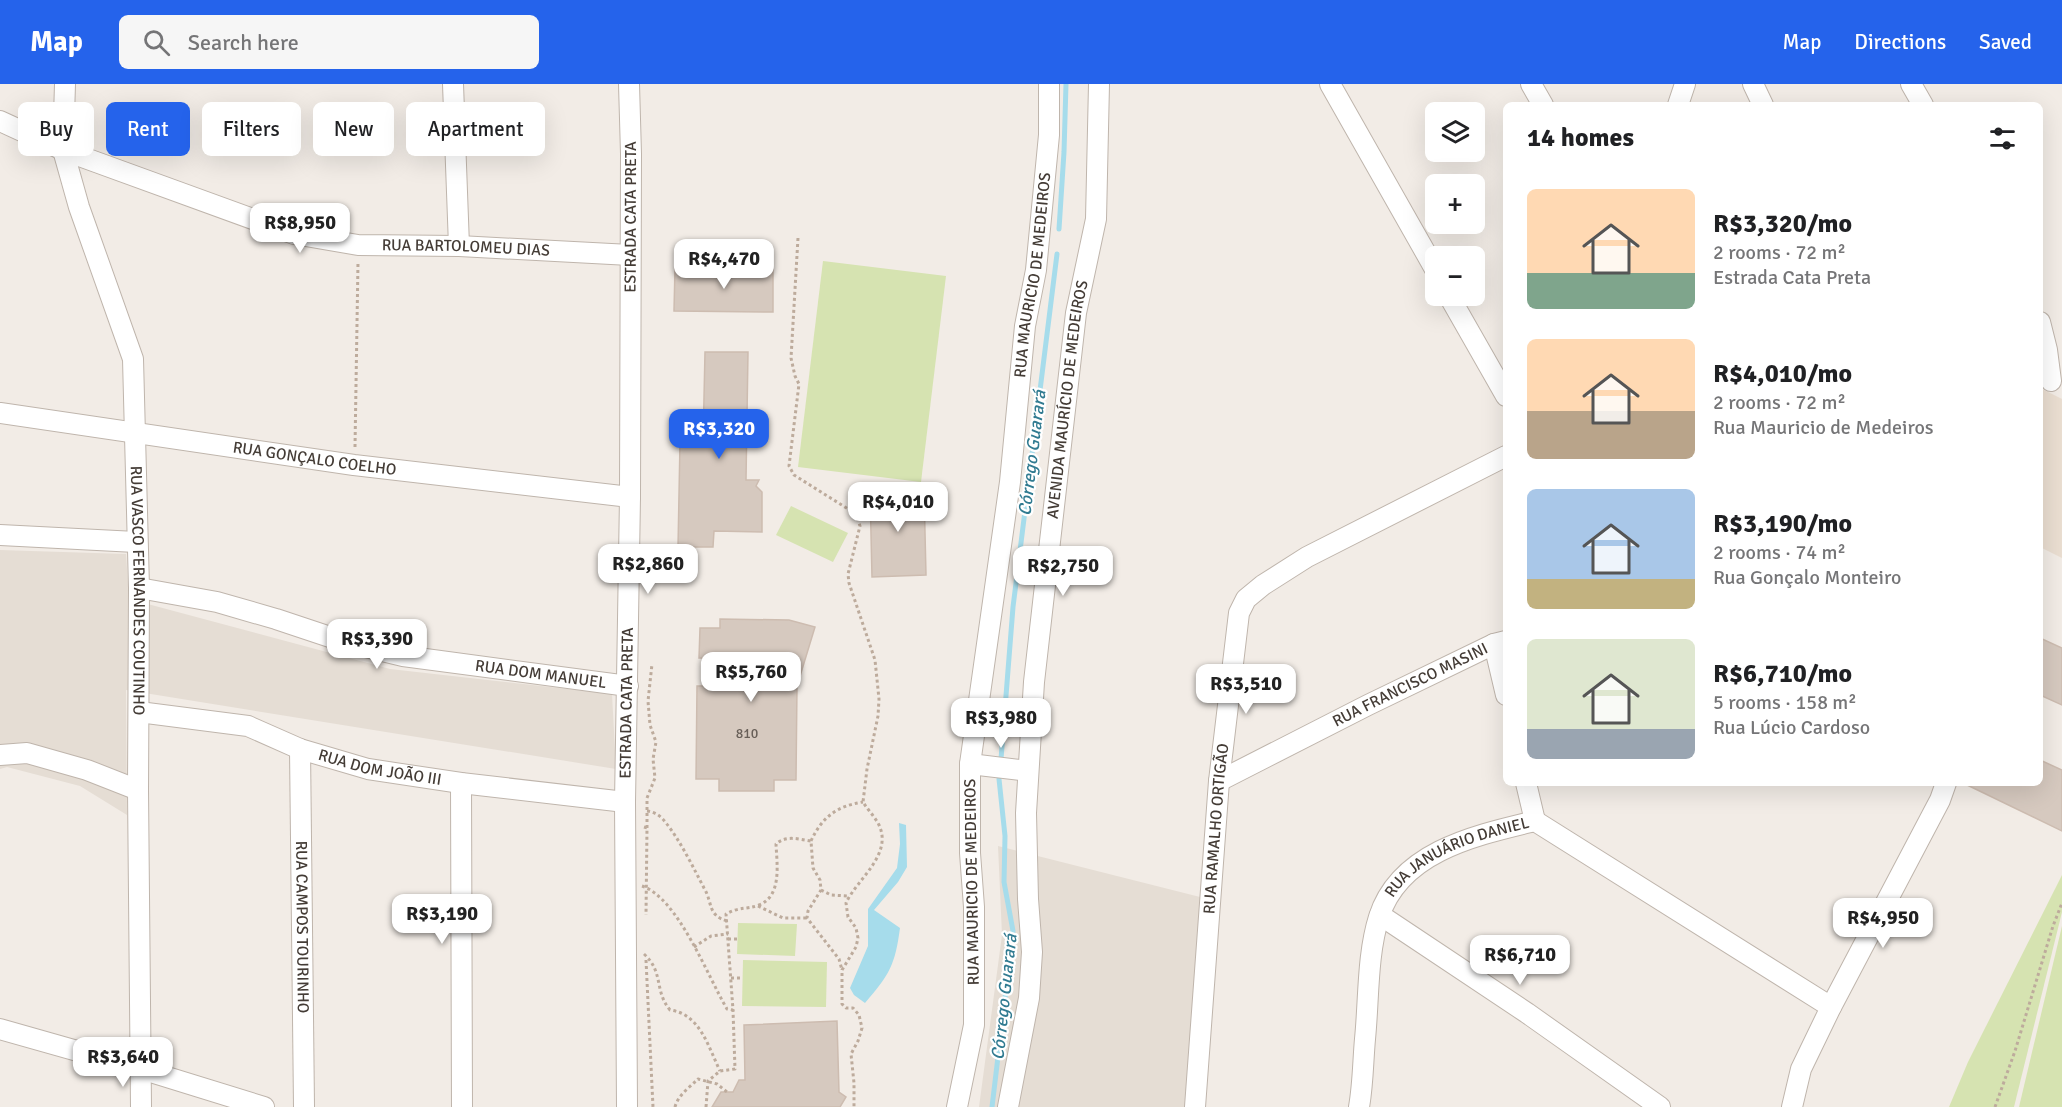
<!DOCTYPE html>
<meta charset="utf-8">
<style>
body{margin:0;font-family:Signika,sans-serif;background:#f6f6f6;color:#202124;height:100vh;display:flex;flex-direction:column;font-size:22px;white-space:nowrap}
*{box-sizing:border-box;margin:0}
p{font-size:20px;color:#757577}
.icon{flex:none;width:33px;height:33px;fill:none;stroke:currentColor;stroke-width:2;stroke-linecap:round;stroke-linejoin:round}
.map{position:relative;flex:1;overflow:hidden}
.panel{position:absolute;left:1503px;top:18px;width:540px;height:684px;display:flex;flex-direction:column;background:#fff;border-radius:9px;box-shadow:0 6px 24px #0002}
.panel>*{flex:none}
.guide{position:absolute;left:18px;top:18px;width:570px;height:54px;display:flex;gap:12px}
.buttons{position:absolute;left:1425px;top:18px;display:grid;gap:12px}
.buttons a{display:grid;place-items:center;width:60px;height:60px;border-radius:9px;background:#fff;box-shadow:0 6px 24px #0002;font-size:30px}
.price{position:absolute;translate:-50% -51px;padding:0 14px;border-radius:12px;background:#fff;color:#222;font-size:20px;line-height:39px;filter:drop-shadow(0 2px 3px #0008)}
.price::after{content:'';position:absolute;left:50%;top:36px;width:18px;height:14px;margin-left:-9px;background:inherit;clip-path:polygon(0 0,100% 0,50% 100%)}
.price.on{background:#2563eb;color:#fff}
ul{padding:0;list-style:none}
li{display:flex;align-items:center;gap:18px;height:150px;padding:0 24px}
li span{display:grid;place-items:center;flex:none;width:168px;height:120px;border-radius:9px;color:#555}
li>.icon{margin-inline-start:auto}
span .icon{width:72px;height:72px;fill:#fffc;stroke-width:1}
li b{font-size:26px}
h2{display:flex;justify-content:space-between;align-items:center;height:72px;padding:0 24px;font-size:26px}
.chip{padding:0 21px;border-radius:9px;background:#fff;box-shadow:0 6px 24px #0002;font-size:21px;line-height:54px}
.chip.on{background:#2563eb;color:#fff}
header{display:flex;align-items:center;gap:36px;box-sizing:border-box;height:84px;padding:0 30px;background:#2563eb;color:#fff}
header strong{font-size:28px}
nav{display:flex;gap:33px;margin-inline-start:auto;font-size:21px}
.search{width:420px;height:54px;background:#f6f6f6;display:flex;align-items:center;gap:15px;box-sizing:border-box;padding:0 21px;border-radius:9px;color:#757577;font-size:22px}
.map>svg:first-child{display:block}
.residential{fill:#e5ddd4}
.education{fill:#eaded1}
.green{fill:#d6e3b1}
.water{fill:#a6dceb}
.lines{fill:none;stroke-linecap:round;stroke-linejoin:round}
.stream{stroke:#a6dceb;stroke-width:5}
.building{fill:#d6c9bf;stroke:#cdbcb0;stroke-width:1.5}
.minor-casing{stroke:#bfb5ac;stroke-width:22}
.path{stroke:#bdab9c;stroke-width:3;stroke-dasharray:3 3;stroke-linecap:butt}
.minor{stroke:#fff;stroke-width:20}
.labels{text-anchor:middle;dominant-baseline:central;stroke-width:4.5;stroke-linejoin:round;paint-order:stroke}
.number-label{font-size:14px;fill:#685f58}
.street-label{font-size:16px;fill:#443c36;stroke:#fff}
.water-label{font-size:18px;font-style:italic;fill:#317b91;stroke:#fff}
</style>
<header>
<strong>Map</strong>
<div class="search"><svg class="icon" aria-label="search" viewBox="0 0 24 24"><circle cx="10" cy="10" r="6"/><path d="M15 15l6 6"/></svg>Search here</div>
<nav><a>Map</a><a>Directions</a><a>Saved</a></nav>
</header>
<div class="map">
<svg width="2062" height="1023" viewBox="0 0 2062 1023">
<rect width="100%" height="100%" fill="#f2ece6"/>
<!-- residential -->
<g class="residential">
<path d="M0,466L126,470L129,515L390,585L612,610L616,685L126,606L127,731L80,702L7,683L0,685Z"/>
<path d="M998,762L1204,814L1186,1023H979L1002,851Z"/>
</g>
<!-- education -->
<path class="education" d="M2040,304L2062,315V474L2040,463Z"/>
<!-- green -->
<g class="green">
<path d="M823,177L946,192L921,398L798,383Z"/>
<path d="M791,422L848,449L833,478L776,451Z"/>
<path d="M2062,791V828L2014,1023H1949L1968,978Z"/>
<path d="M738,839L797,840L795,872L737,870Z"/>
<path d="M2062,842V1023H2019Z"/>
<path d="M743,876L827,878L826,923L742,922Z"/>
</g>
<!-- water -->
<path class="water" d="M899,739L906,741L907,783L898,798L874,826L900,844C895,881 890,890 865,919L854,911L850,904L868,862V825L897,784L900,760Z"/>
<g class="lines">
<!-- stream -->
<g class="stream">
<path d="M1059,145L1064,68L1066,0"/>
<path d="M1001,675L1013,523L1057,170"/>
<path d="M992,1023L1013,847L1004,798L1005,752L999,695"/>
</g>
</g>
<!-- building -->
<g class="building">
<path d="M719,180H745V186H773V228L674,227L675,184L720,185Z"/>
<path d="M705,268H748L746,396H759L756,402L762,408V448L714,447L713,463H678L680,359H703Z"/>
<path d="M924,406L926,491L872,493L870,407Z"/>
<path d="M720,535L789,536L815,543L797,602L796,696H774V707H719V695H696L697,602H720V574H699L700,544H720Z"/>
<path d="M2040,554L2062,564V621L2040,611Z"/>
<path d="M2040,676L2062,686V747L1963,699H2040Z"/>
<path d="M837,937L839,1008L846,1013L840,1023H712L721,1008H733L739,996H745L744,941Z"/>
</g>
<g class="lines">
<!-- minor casing -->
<g class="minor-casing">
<g id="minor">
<path id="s1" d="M65,0L63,66L79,123L133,275L139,504L138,706L141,1023"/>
<path d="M453,0L459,162"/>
<path d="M1330,0L1436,187"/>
<path d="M1531,0L1543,21"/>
<path d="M1753,0L1763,21"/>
<path d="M1911,0L1923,21"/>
<path d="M1678,21L1685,0"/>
<path id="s2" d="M0,37L63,66L294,150L358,161L459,162L630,171"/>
<path d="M1449,212L1506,312"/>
<path d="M2040,238L2047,266L2051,297"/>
<path id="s3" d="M0,329L354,381L630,413"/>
<path d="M0,451L136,458"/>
<path id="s4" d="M139,504L217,518L276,535L345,558L403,572L628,602"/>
<path d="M1494,560L1506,611"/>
<path id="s5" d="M139,628L248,642L300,665L368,685L461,699L625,718"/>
<path id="s6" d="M300,665L304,1023"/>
<path d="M0,671L27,669L87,686L138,706"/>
<path d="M970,680L1028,687"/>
<path id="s7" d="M1219,697L1368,621L1494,560L1506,557"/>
<path d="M461,699L462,1023"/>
<path d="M1526,699L1535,737"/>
<path d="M1380,831L1527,929L1660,1023"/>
<path d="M0,945L141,985L264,1023"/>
<path id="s8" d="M627,1023L625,718L630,413L631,70L629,0"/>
<path id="s9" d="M957,1023L974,941V823L970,769V680L1010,398L1025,242L1036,186L1049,51V0"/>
<path id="s10" d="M1008,1023L1029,914L1032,868L1028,815L1026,729L1034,598L1076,229L1096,135L1099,0"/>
<path id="s11" d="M1195,1023L1219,697L1239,529L1246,515L1263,501L1307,473L1506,372"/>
<path id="s12" d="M1359,1023C1363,1001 1363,977 1365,955C1369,915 1367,871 1379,833C1400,767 1477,751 1535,737L1831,923"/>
<path d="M1792,1023L1801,985L1831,923L1940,716L1946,699"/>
</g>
</g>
<!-- path -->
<g class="path">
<path d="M798,154L791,274L795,292L799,300L789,382L794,391L856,430L860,442L848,490L849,499L875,576L879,615L878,632L867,685L863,718C868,726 875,733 879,741C893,771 857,795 846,819L848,833L856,844L858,854L856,863L842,886V920L846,924H853L859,931L862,944L858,957L851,970L854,999V1023"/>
<path d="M355,363L358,178"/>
<path d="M647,727C655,728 661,732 666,739C680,756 694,785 704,804C713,819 707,831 727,837"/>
<path d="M644,743L647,744L646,831"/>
<path d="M647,744V714L655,694L653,675L656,658L650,641L648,617L652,580"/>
<path d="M811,757C822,733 837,722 863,718"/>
<path d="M642,802C678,814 707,891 727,925L733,926L726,830C741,822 746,826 759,821C782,812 777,781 776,760C786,751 798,755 811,757L813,784L820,796L821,806L808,827L807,834L839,875L842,886"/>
<path d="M821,806L831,811L848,812"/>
<path d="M758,822L783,834H807"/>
<path d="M728,855H737"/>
<path d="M694,863L711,852L728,850"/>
<path d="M644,870C664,888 654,907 670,926C700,930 708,962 720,987"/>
<path d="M646,876L653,1023"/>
<path d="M731,894H742"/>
<path d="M675,1023C678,1011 690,1003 698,995L717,1000L727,1008"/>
<path d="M706,1023L708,997L720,987L735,985L733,926"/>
<path d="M1995,1023L2015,967L2053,842L2062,819"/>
</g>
<!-- minor -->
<use href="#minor" class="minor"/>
</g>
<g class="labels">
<!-- number labels -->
<g class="number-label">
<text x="747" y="649">810</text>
</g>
<!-- street labels -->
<g class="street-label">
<text stroke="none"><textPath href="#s8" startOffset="890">ESTRADA CATA PRETA</textPath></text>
<text stroke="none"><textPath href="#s2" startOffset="488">RUA BARTOLOMEU DIAS</textPath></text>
<text stroke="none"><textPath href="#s9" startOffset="838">RUA MAURICIO DE MEDEIROS</textPath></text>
<text stroke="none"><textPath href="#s10" startOffset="712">AVENIDA MAURÍCIO DE MEDEIROS</textPath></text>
<text stroke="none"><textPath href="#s3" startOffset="318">RUA GONÇALO COELHO</textPath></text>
<text stroke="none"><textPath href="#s1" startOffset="518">RUA VASCO FERNANDES COUTINHO</textPath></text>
<text stroke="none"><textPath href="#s4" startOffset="412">RUA DOM MANUEL</textPath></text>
<text stroke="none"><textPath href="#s7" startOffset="214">RUA FRANCISCO MASINI</textPath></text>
<text stroke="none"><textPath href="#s8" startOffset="404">ESTRADA CATA PRETA</textPath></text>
<text stroke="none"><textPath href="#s5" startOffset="249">RUA DOM JOÃO III</textPath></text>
<text stroke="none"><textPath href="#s11" startOffset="279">RUA RAMALHO ORTIGÃO</textPath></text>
<text stroke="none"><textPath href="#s12" startOffset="296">RUA JANUÁRIO DANIEL</textPath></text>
<text transform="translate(972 798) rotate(-91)">RUA MAURICIO DE MEDEIROS</text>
<text stroke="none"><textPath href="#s6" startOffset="178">RUA CAMPOS TOURINHO</textPath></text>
</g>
<!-- water labels -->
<g class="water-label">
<text transform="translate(1032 369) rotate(-83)">Córrego Guarará</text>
<text transform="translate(1004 913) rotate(-84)">Córrego Guarará</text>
</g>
</g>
</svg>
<div class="buttons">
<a><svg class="icon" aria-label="layers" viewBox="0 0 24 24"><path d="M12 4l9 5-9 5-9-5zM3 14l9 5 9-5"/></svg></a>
<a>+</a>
<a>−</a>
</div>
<b class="price" style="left:300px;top:170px">R$8,950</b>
<b class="price" style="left:724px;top:206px">R$4,470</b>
<b class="price on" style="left:719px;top:376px">R$3,320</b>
<b class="price" style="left:898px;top:449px">R$4,010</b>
<b class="price" style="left:648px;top:511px">R$2,860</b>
<b class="price" style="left:1063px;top:513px">R$2,750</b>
<b class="price" style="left:377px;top:586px">R$3,390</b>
<b class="price" style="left:751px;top:619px">R$5,760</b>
<b class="price" style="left:1246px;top:631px">R$3,510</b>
<b class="price" style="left:1001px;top:665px">R$3,980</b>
<b class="price" style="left:442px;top:861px">R$3,190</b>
<b class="price" style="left:1883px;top:865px">R$4,950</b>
<b class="price" style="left:1520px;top:902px">R$6,710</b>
<b class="price" style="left:123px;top:1004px">R$3,640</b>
<div class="guide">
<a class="chip">Buy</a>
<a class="chip on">Rent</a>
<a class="chip">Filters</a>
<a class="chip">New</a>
<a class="chip">Apartment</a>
</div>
<section class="panel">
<h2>14 homes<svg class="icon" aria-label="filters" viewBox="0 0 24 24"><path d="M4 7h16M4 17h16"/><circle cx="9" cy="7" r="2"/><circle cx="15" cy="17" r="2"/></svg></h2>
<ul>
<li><span style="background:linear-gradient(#ffd9b3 70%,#7fa58c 0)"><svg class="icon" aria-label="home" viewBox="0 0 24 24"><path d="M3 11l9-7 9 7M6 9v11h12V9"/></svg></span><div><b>R$3,320/mo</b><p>2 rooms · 72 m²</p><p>Estrada Cata Preta</p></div></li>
<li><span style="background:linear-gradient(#ffd9b3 60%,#b9a48a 0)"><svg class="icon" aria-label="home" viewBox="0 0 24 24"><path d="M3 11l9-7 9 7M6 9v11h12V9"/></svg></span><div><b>R$4,010/mo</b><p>2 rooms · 72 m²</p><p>Rua Mauricio de Medeiros</p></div></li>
<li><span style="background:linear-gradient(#a9c7e8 75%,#c2b280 0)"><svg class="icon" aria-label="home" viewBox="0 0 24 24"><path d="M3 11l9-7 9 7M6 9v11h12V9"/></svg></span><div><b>R$3,190/mo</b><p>2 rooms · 74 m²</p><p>Rua Gonçalo Monteiro</p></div></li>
<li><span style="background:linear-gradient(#dfe7d0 75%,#9aa5b1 0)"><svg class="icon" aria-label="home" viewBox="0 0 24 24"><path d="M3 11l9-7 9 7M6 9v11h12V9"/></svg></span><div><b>R$6,710/mo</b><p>5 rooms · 158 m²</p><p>Rua Lúcio Cardoso</p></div></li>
</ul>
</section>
</div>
